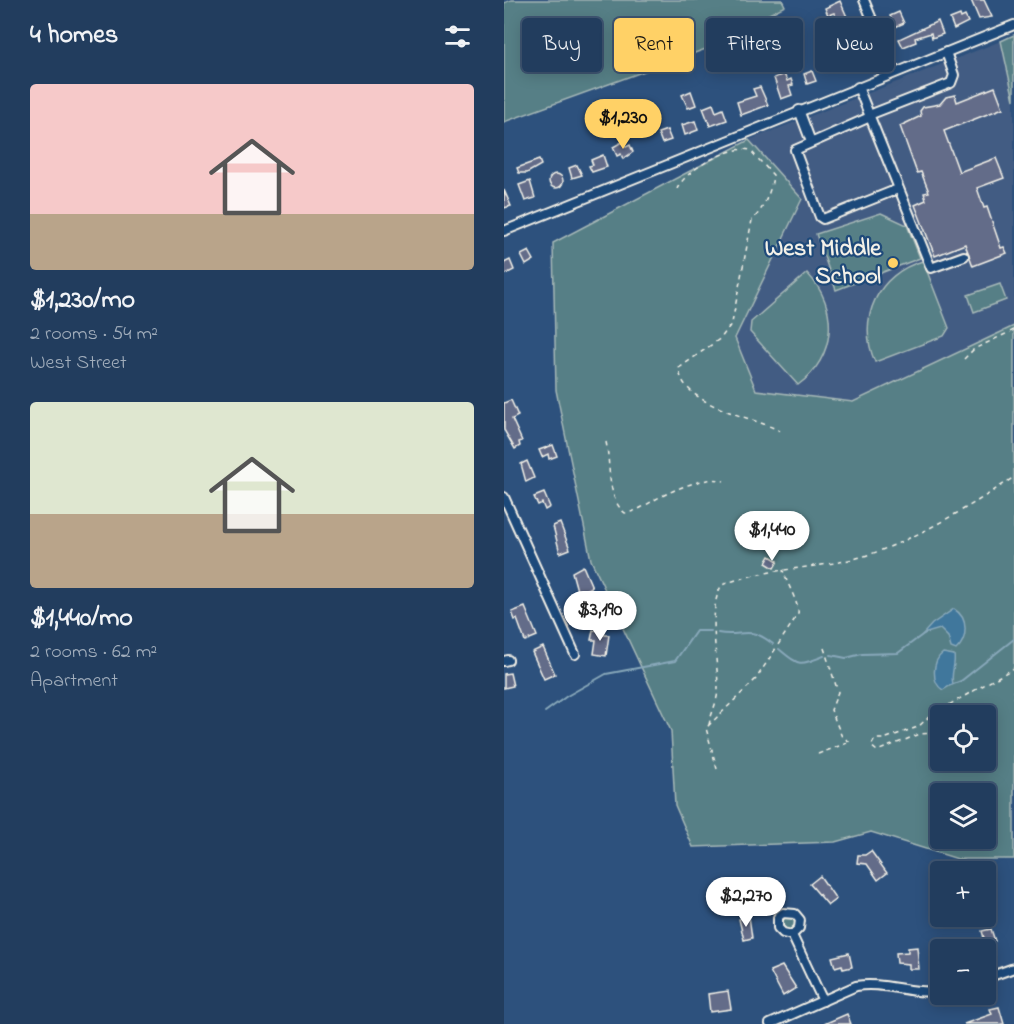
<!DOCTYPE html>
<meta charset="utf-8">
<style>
body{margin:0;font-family:"Indie Flower",sans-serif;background:#2e4867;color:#f1f3f6;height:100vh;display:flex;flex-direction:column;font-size:22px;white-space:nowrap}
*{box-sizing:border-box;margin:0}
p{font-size:20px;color:#a2aebc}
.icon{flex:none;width:33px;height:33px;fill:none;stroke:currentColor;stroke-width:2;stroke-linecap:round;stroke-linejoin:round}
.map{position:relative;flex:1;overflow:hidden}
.drawer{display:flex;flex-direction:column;background:#223d5e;width:504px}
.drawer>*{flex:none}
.top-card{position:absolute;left:18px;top:18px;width:402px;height:54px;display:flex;gap:12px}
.buttons{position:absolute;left:426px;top:705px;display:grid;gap:12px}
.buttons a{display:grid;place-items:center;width:66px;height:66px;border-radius:6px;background:#223d5e;box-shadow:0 3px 15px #0003,0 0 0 2px #3f5673;font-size:30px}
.price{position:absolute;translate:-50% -51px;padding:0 14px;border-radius:21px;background:#fff;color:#222;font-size:20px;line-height:39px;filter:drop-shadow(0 2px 3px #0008)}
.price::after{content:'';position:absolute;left:50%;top:36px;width:18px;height:14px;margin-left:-9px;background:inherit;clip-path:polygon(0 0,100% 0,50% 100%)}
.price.on{background:#ffd166;color:#111}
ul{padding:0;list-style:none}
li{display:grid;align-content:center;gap:12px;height:318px;padding:0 30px}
li span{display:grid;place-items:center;height:186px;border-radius:6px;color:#555}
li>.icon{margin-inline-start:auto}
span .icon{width:108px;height:108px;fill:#fffc;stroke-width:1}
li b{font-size:26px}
h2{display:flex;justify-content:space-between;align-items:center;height:72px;padding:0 30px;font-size:26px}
.chip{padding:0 21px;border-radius:6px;background:#223d5e;box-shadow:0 3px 15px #0003,0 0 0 2px #3f5673;font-size:21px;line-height:54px}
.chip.on{background:#ffd166;color:#111}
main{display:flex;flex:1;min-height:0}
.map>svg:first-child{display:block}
.built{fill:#425c83}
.green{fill:#577f86;stroke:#a6b8b7;stroke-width:1.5;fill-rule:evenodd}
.water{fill:#40779c;stroke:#88a8ba;stroke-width:1.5}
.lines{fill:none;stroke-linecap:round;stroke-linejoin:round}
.stream{stroke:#88a8ba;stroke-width:2}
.building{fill:#646c89;stroke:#f4f1e8;stroke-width:1.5}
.minor-casing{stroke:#f4f1e8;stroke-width:12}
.path{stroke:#f4f1e8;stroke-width:1.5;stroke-dasharray:4.5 4.5;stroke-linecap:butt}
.minor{stroke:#1f4a7a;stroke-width:8}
.poi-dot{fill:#ffd166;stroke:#1f4a7a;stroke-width:2}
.labels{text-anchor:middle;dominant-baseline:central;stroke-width:4.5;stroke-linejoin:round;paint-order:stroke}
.poi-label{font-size:24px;font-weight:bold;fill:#f4f1e8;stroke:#1f4a7a;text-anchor:end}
</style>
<main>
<section class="drawer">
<h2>4 homes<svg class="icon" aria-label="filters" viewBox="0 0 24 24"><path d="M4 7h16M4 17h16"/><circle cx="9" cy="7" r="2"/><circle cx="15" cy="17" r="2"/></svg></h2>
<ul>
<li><span style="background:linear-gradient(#f6c9c9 70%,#b9a48a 0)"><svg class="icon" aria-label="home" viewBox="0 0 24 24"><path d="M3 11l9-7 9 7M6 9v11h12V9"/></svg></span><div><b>$1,230/mo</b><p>2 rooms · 54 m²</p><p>West Street</p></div></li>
<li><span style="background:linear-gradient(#dfe7d0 60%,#b9a48a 0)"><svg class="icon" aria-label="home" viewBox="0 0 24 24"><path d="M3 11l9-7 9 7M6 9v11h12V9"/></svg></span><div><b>$1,440/mo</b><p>2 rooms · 62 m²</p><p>Apartment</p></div></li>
</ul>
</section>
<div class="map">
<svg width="510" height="1024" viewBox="0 0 510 1024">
<rect width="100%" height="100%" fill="#2d517d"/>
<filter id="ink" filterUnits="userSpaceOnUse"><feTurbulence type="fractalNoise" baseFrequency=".0167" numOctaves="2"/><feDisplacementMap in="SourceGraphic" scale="12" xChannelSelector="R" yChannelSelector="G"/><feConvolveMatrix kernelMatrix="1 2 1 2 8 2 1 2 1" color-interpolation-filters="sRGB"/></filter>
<g filter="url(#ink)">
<!-- built -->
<path class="built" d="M497,41L510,100V326L349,402L251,390L231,338L298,199L245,140Z"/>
<!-- green -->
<g class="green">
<path d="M7,0H278L281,6L263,15L268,25L0,122V3Z"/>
<path d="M510,35V100L497,41Z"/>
<path d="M245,140L298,199L231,338L252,390L349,402L510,326V859H454L367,832L331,842L189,847L171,805L167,731L87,560L52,390L49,243ZM436,716H482V760H436ZM436,794H482V838H436Z"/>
<path d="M377,213L403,225L416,258L332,290L312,234Z"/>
<path d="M419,261L445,328L440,336L371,362C352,319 374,273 419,261Z"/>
<path d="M303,273C336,307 332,358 294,385L246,332L247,322Z"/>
<path d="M496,284L502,300L470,312L464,295Z"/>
<circle cx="285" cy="924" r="7"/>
</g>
<!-- water -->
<g class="water">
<path d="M450,609C465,618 464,639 452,650L447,648L444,637L436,629L419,634L428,624Z"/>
<path d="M439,653L450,655C452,665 446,674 449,684L439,690C427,683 428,661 439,653Z"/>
</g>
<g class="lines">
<!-- stream -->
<g class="stream">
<path d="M214,633C238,638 244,624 269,644"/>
<path d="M275,649C296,666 294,666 320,656"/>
<path d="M327,655L342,658L358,654L394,653L421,633"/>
<path d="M447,685L457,681L510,639"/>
<path d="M41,712L63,696L102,674L171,661L192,631H206"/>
</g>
</g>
<!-- building -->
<g class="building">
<path d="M467,0H480L488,17L475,19Z"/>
<path d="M336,1L351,35V38L343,41L330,13L324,15L321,8Z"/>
<path d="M395,12L400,23L391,27L386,16Z"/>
<path d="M456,15L457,18L461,16L464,22L450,29L446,19Z"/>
<path d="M434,21L439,34L428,38L427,33L411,38L412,42L399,47L395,39Z"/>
<circle cx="354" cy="56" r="6"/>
<path d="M267,62L271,71L263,74L259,66Z"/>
<path d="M308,71L312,81L303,84L300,74Z"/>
<path d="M280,74L283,81L287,79L289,85L285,86L288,95L277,99L270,78Z"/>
<path d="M256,87L264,105L237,115L233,102L252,96L249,89Z"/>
<path d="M491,87L499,108L440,131L455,172L492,158L500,178L473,188L480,208L483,207L497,248L500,247L503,253L469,266L461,244L431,256L411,205L422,200L420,193L425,192L417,172L413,173L396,126L417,116L416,111L419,107L436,104L442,97L451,95L453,102Z"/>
<path d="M187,91L192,105L184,108L178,95Z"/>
<path d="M209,104L212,112L219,109L223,120L206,126L199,108Z"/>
<path d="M191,121L194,130L181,135L178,125Z"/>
<path d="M163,130L167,140L158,143L154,133Z"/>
<path d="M118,142L122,147L126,145L129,152L119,159L117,154L113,156L109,147Z"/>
<path d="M99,155L103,167L88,172L85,166L89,165L87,160Z"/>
<path d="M35,160L37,165L23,173H15L13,168Z"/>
<path d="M73,165L78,175L68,178L65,168Z"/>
<circle cx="52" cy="181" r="7"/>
<path d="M26,181L31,198L21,201L15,185Z"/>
<path d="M0,190L7,206L0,208Z"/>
<path d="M25,251L30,260L22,265L17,255Z"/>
<path d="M6,260L10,270L0,275V263Z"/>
<path d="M7,400L14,416L8,419L18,441L15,442L16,446L11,449L0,430V403Z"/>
<path d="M49,445L53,456L45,459L44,454L38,457L35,450Z"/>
<path d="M23,461L30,478L22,482L17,464Z"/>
<path d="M40,493L46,507L41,510L38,503L34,505L30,497Z"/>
<path d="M56,523L66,549L56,553L49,526Z"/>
<path d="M266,556L274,561L270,568L262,563Z"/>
<path d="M79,566L88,587L74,594L68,572Z"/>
<path d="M21,607L33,636L21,641L13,619L11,620L8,612Z"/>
<path d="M89,630L101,631L100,635H105L102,656L90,654L92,640H87Z"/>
<path d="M39,647L51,674L40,679L28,652Z"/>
<path d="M6,673L9,686L0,688V674Z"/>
<path d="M367,851L383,873L374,880L363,864L353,863L354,855H361Z"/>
<path d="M316,876L332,899L324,905L306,884Z"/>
<path d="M245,916L248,938L240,940L235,919Z"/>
<path d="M487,929L491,941L488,942L489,945L482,950H465L463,943L480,938L478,931Z"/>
<path d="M413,947L415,969H405V964L393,963L392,953L404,952V948Z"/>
<path d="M345,953L348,967L339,969L338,965L331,967L328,957Z"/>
<path d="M278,966L292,988L279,996L266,971Z"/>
<path d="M224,991L227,1009L206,1012L204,994Z"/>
<path d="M495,1007L500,1024H460L488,1014L486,1009Z"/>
<path d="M343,1014L347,1024H320Z"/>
</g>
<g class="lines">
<!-- minor casing -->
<g class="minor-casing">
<g id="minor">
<path d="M360,0L390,72"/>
<path d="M354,87L427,268L460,256"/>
<path d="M295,110L307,142"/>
<path d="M365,115L447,83L450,75L442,52"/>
<path d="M366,117L291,150L316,217L319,219L394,189"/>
<path d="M0,231L510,25"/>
<path d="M0,497L71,654"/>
<path d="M0,661L4,660"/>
<path d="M288,935L295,928L296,920L291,914L279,913L274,917V928L279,933L288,935L319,1001"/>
<path d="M482,978L510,968"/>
<path d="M266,1024L352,986C379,981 408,995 436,991"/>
</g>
</g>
<!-- path -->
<g class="path">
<path d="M173,189C181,170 226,145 246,150L269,175C268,189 259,211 248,220L228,323L217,338L175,368C177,406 248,416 276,431"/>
<path d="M460,359L470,349L510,330"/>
<path d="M102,442C107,464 102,498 121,513C134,512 145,502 156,497C172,489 203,475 220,481"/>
<path d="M320,648L334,692L327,710L338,737L348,743"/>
<path d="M205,725C207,713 214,701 214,688C214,663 203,606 218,585C262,567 311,570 357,557C403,544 470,505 510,477"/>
<path d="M432,733L416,734L373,751L367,746L371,739H380L414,727L427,715L510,668"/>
<path d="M314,754L343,743"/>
<path d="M213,769L202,728L252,679L294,614C296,605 282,582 279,570"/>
</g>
<!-- minor -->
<use href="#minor" class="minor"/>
</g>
</g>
<!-- markers -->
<circle class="poi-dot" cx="389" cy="263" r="6"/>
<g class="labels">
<!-- poi labels -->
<g class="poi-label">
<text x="377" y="249">West Middle<tspan x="377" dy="28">School</tspan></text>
</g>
</g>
</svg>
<div class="buttons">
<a><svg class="icon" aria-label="locate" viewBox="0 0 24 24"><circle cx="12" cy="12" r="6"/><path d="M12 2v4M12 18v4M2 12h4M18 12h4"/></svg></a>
<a><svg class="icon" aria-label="layers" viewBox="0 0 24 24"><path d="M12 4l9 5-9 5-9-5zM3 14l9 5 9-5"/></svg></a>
<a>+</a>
<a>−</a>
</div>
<b class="price on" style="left:119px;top:150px">$1,230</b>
<b class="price" style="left:268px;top:562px">$1,440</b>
<b class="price" style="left:96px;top:642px">$3,190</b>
<b class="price" style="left:242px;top:928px">$2,270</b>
<div class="top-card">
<a class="chip">Buy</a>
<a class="chip on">Rent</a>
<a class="chip">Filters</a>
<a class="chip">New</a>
</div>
</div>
</main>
